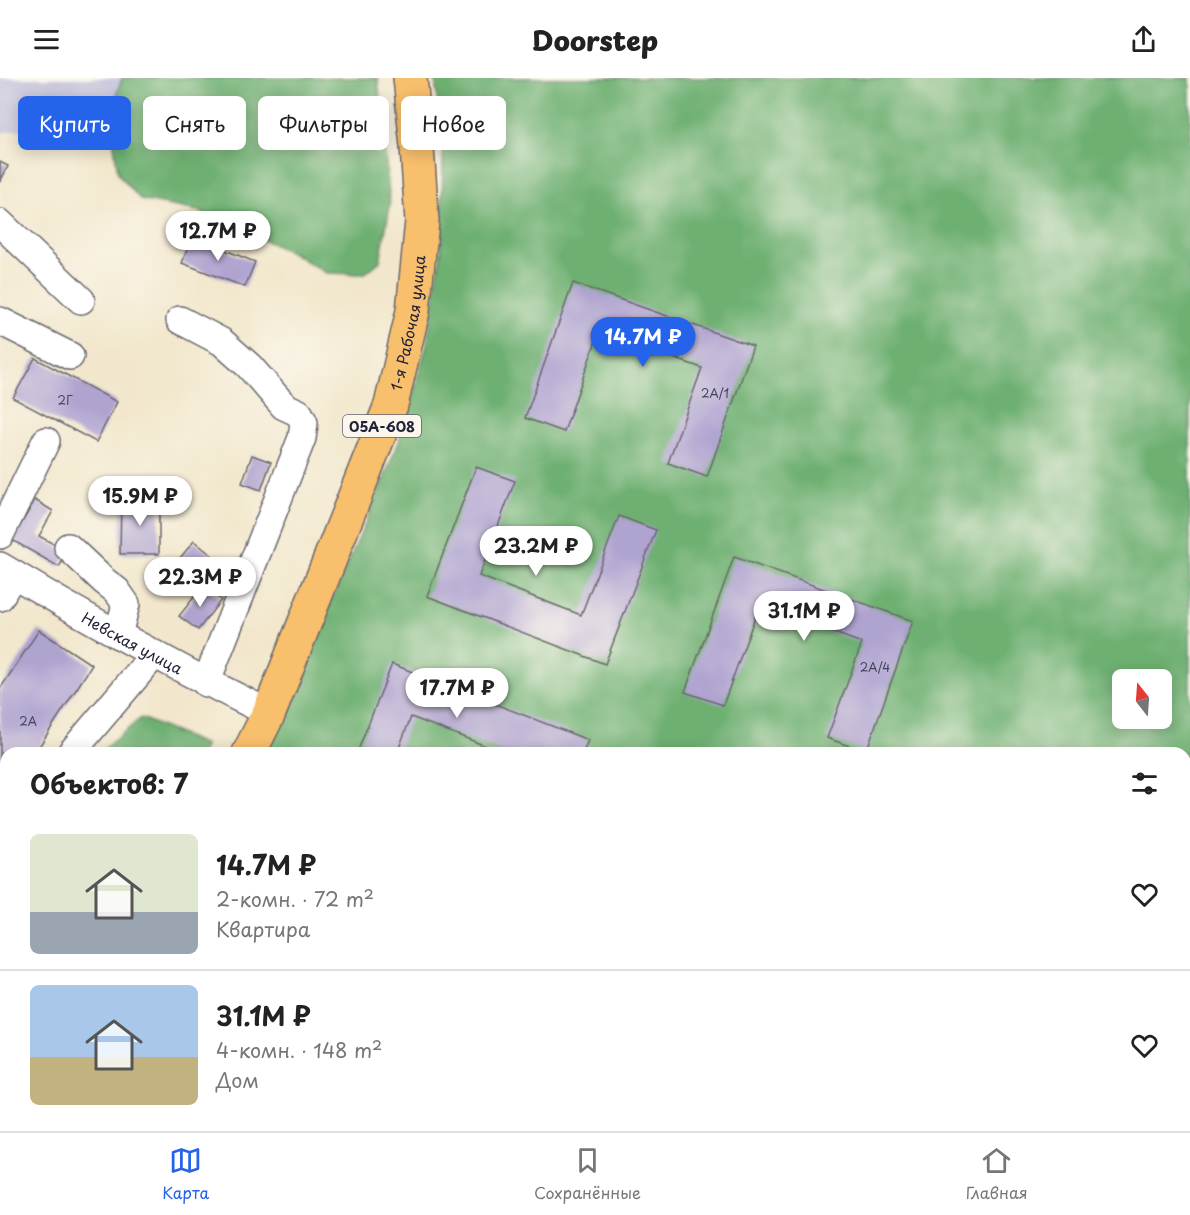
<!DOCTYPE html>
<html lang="ru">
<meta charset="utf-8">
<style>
body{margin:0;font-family:"Playpen Sans",sans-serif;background:#f2f2f2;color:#222;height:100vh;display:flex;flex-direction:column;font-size:22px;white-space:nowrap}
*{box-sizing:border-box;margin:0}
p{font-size:20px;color:#767676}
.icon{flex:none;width:33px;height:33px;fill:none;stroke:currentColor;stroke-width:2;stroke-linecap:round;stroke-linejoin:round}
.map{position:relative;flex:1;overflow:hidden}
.panel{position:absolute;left:0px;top:669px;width:1191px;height:384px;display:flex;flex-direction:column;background:#fff;border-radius:18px 18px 0 0;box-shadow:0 3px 15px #0003}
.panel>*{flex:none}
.banner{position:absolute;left:18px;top:18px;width:600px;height:54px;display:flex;gap:12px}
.needle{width:39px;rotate:343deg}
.buttons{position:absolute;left:1112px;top:591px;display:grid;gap:12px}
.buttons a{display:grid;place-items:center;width:60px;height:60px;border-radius:9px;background:#fff;box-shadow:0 3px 15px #0003;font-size:30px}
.price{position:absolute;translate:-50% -51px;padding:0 14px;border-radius:21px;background:#fff;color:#222;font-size:20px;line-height:39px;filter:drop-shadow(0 2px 3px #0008)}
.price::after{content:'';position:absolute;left:50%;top:36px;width:18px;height:14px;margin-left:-9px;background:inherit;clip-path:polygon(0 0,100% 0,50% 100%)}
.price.current{background:#2563eb;color:#fff}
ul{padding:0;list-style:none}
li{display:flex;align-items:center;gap:18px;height:150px;padding:0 30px}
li+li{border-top:2px solid #e0e0e0}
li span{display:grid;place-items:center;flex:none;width:168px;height:120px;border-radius:9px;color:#555}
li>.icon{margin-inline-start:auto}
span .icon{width:72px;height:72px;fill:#fffc;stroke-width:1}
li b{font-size:26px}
h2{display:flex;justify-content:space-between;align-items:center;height:72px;padding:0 30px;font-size:26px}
.pill{padding:0 21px;border-radius:9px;background:#fff;box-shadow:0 3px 15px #0003;font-size:21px;line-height:54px}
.pill.current{background:#2563eb;color:#fff}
header{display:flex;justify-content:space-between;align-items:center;height:78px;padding:0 30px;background:#fff;font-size:27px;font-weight:800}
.tabs{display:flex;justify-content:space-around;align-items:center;height:84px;border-top:2px solid #e0e0e0;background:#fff;font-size:16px;color:#767676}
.tabs a{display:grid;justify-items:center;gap:3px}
.tabs .current{color:#2563eb}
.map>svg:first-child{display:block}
.industrial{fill:#c3c1db}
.forest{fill:#6eb072;stroke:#486956;stroke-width:1.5;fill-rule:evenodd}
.building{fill:#afa3d0}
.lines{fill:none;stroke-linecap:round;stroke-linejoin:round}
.minor-casing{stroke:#6b676e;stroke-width:30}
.major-casing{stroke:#6b676e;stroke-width:36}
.minor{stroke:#fff;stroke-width:27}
.major{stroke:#f8bf6c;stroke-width:33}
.labels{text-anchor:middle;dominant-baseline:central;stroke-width:4.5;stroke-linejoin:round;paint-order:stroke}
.number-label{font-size:12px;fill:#454260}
.shield{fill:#fbf7ec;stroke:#636270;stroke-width:1.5}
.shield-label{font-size:14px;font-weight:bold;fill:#22223b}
.street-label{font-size:15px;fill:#22223b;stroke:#fbf7ec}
</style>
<header><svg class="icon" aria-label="menu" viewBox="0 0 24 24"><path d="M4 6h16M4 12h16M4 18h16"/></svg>Doorstep<svg class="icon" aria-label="share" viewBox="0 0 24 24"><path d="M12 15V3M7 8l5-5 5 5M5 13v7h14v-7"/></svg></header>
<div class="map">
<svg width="1190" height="1053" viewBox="0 0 1190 1053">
<rect width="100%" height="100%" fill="#fbf7ec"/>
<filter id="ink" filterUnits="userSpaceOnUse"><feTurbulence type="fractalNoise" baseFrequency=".0167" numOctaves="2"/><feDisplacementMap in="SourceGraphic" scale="12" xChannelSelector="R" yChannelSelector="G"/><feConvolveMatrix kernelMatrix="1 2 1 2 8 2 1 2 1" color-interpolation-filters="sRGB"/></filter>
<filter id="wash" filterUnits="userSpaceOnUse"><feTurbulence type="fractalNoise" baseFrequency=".008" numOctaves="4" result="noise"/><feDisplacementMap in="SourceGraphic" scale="24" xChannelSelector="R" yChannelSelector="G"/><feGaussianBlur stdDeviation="1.35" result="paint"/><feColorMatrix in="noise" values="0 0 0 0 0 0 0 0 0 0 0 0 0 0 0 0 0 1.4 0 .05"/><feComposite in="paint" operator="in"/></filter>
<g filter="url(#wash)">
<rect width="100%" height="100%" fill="#f2e7cc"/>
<!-- industrial -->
<path class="industrial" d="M0,0H122L110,37L0,55Z"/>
<!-- forest -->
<g class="forest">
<path d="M122,0H378L390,127L380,183L364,196L326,195L293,175L198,133L141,122L118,96L110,37Z"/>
<path d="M435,0H1190V1053H53L60,1047H1185V675H263L362,453L399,363L426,270L441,174L443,77ZM1122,602H1161V640H1122Z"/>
<path d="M141,640L205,667L201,675H99Z"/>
<path d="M6,752V1000L0,1006V757Z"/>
</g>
<g id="blocks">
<!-- building -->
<g class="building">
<path d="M0,84L8,88L0,104Z"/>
<path d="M192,159L255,184L245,209L182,185Z"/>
<path d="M573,205L753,268L707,399L668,385L702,290L599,254L564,354L525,340Z"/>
<path d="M35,280L117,324L96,364L13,320Z"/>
<path d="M252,377L271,384L261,412L242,405Z"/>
<path d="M476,389L515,403L479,498L581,537L619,438L656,452L605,586L427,518Z"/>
<path d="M35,422L53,433L39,458L68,474L59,489L12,462Z"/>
<path d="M121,422H159V476H120Z"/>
<path d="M194,463L235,496L221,513L180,480Z"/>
<path d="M734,479L913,543L866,674L827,660L862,565L759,528L723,627L685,614Z"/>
<path d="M203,508L221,522L198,552L179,538Z"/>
<path d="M39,552L92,587L35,675H6V715L0,711V611Z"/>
<path d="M392,586L588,662L583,675H504L411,639L397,675H357Z"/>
<path d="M587,1047H634L631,1053H602Z"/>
<path d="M846,1047H884L882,1053H860Z"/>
</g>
</g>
</g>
<g filter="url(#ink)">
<use href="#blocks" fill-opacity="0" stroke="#6b676e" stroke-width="1.5"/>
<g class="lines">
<!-- minor casing -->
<g class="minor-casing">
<g id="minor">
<path d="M0,145L81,222"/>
<path d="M180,242L222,264L249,288L284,328L299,335L304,345L302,360L206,605"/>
<path d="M0,243L70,278"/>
<path d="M0,457L46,363"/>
<path d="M68,469L104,503L117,513L126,526L118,557"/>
<path id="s1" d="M0,488C87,541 177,590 269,635"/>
<path d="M0,519L13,496"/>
<path d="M71,675L154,577"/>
<path d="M0,731L6,727"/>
<path d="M0,1009L6,1017"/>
<path d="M55,1047L67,1053"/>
</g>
</g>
<!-- major casing -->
<g class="major-casing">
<g id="major">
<path id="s2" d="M249,675L269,635L391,327L413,233L422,143L417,69L410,0"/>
<path d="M0,1048L6,1044"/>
</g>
</g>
<!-- minor -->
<use href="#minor" class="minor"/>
<!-- major -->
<use href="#major" class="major"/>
</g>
</g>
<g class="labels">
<!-- number labels -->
<g class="number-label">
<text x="715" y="315">2А/1</text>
<text x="65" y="322">2Г</text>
<text x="875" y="589">2А/4</text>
<text x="28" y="643">2А</text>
</g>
<!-- shield labels -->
<rect class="shield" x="343" y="337" width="78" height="22" rx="4.5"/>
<g class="shield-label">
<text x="382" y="348">05А-608</text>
</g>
<!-- street labels -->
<g class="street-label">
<text stroke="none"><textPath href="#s2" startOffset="460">1-я Рабочая улица</textPath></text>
<text stroke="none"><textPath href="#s1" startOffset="153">Невская улица</textPath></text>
</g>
</g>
</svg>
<div class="buttons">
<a><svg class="needle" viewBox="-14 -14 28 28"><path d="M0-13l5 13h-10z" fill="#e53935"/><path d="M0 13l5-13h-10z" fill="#767676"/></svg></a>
</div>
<b class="price" style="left:218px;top:184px">12.7M ₽</b>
<b class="price current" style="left:643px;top:290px">14.7M ₽</b>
<b class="price" style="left:140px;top:449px">15.9M ₽</b>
<b class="price" style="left:536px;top:499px">23.2M ₽</b>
<b class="price" style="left:200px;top:530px">22.3M ₽</b>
<b class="price" style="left:804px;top:564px">31.1M ₽</b>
<b class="price" style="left:457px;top:641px">17.7M ₽</b>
<div class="banner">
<a class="pill current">Купить</a>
<a class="pill">Снять</a>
<a class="pill">Фильтры</a>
<a class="pill">Новое</a>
</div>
<section class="panel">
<h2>Объектов: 7<svg class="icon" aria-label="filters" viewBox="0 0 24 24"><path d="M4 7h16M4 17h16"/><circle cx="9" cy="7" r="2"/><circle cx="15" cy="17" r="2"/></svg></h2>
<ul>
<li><span style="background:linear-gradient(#dfe7d0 65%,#9aa5b1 0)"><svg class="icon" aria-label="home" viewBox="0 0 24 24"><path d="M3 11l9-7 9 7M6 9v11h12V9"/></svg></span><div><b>14.7M ₽</b><p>2-комн. · 72 m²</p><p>Квартира</p></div><svg class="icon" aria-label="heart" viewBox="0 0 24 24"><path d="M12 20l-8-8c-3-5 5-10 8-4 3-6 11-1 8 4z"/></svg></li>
<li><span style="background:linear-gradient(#a9c7e8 60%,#c2b280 0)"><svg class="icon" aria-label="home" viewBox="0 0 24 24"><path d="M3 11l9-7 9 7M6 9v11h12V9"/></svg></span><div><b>31.1M ₽</b><p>4-комн. · 148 m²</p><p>Дом</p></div><svg class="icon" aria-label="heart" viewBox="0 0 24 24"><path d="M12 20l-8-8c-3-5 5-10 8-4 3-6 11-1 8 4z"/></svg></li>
</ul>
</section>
</div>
<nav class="tabs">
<a class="current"><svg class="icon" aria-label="map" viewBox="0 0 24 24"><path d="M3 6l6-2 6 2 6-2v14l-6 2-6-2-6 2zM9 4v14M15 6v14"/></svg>Карта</a>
<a><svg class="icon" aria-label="saved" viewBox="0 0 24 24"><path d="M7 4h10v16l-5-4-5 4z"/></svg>Сохранённые</a>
<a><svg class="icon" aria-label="home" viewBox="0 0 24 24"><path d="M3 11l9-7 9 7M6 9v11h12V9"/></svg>Главная</a>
</nav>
